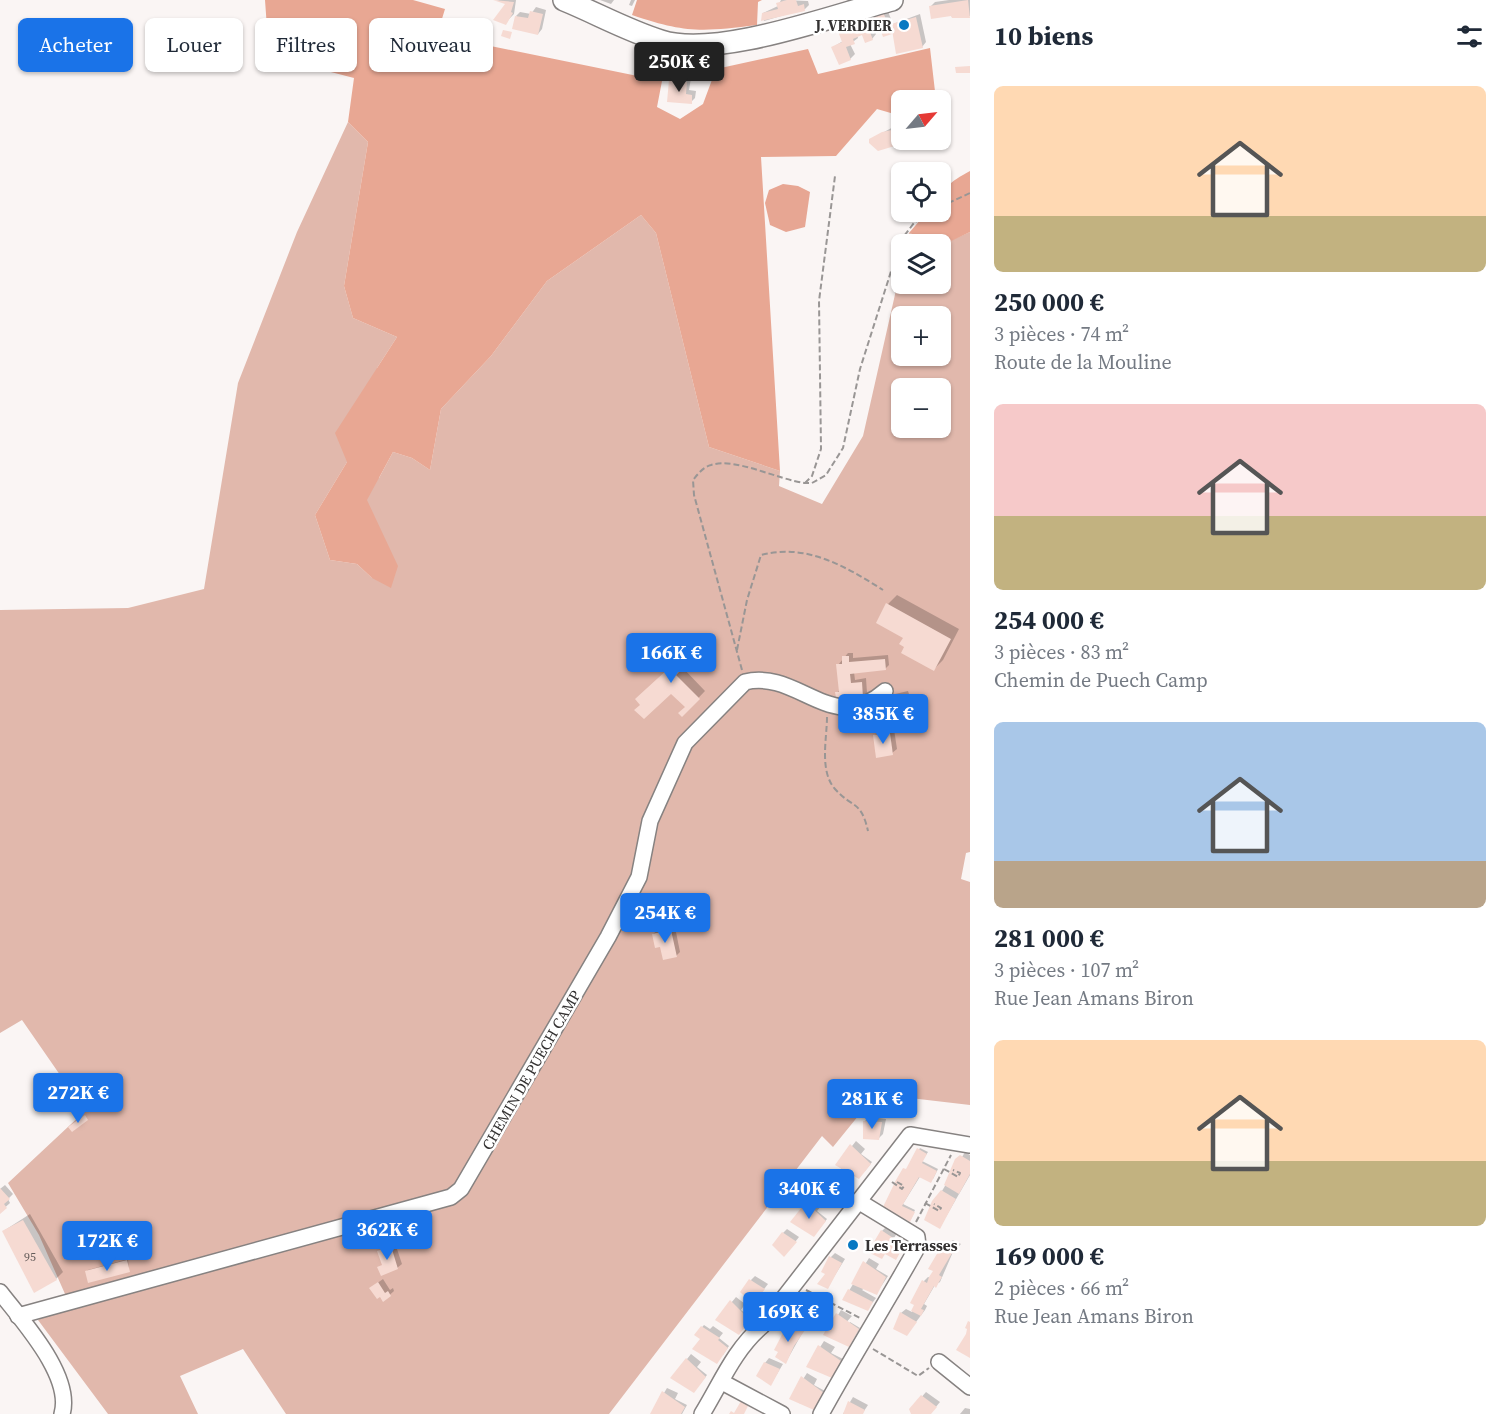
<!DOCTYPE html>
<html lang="fr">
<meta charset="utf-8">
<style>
body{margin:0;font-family:"Source Serif 4",serif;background:#f6f6f7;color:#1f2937;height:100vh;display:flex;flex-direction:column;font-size:22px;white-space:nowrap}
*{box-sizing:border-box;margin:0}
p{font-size:20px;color:#747a83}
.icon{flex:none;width:33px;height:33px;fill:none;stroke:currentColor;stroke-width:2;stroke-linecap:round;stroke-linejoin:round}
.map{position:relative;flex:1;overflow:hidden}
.panel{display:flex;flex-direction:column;background:#fff;width:540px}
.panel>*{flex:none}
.hud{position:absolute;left:18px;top:18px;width:570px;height:54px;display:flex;gap:12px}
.needle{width:39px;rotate:62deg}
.buttons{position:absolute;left:891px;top:90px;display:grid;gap:12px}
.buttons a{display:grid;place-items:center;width:60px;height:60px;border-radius:9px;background:#fff;box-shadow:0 2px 4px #0004;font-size:30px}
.price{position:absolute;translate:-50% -51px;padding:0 14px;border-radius:6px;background:#1a73e8;color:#fff;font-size:20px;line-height:39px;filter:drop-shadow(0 2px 3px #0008)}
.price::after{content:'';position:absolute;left:50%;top:36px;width:18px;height:14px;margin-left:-9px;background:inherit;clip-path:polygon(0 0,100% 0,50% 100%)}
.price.on{background:#222;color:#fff}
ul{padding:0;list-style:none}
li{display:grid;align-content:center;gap:12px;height:318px;padding:0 24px}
li span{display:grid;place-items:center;height:186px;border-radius:9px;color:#555}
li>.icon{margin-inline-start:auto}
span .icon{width:108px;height:108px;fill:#fffc;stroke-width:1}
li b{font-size:26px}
h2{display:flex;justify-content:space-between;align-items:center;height:72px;padding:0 24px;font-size:26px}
.chip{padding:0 21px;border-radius:9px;background:#fff;box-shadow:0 2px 4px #0004;font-size:21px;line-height:54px}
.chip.on{background:#1a73e8;color:#fff}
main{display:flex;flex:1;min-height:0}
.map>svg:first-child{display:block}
.green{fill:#e1b8ac;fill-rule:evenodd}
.forest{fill:#e8a793}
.water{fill:#e7a693}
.shadow{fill:#0003}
.building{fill:#f6dad2}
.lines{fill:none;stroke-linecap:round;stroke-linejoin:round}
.minor-casing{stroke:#868281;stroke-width:18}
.secondary-casing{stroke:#868281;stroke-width:24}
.path{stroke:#999695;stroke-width:2;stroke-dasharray:6 3;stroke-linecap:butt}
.minor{stroke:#fff;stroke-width:15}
.secondary{stroke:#fff;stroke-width:21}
.poi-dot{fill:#0778c2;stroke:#fff;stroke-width:2}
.labels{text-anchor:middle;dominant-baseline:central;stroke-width:5;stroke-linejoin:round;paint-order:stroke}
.number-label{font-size:12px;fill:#645c5a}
.poi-label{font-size:15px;font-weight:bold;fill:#343232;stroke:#fff;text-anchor:end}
.street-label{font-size:15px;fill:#343232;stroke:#fff}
</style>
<main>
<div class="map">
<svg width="970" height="1414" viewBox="0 0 970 1414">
<rect width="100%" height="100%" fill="#faf5f4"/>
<!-- green -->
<path class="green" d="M348,122L368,142L344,286L353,318L397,337L377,368L379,478L393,452L412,458L430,470L441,409L491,356L547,281L641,215L656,233L709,447L780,471L779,486L822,504L863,436L901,268L902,284H940V244H907L909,233L945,243L970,232V852L966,853L961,879L970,882V1105L876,1094L833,1147L822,1136L609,1414H286L243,1349L180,1376L198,1414H108L38,1320L69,1303L39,1235L8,1183L85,1111L22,1020L0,1033V610L128,608L204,589L238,383L297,232ZM902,316H940V356H902ZM902,388H940V428H902ZM347,462L372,578L357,564L330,560L315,515Z"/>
<!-- forest -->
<g class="forest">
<path d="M265,0H413L445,9L437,35L662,81L657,107L680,119L703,104L716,69L808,49L818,74L930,48L936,100H902L901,116L877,109L836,156L761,157L780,471L709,447L656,233L641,215L547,281L491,356L441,409L430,470L412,458L393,452L367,500L398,566L391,588L372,578L357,564L330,560L315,515L347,462L335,433L397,337L353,318L344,286L368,142L348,122L354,78L269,56Z"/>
<path d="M637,0H762L758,2L757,25C701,32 685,33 632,15Z"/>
<path d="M970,171V232L945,244L909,233L927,212H940C940,188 950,182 970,171Z"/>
</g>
<!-- water -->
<path class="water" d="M783,184L798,186L810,192L805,227L786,232L770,225L765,203L769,190Z"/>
<!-- shadow -->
<g class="shadow">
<path d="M496,0H516L514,14L505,23L507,3Z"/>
<path d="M600,0H614L611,4Z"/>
<path d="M631,0H635L632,6L629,5Z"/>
<path d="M781,0L808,1L809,5L805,9L764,21L763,13L778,6Z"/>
<path d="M949,0H970V16L953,17L931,6L935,2Z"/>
<path d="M536,7L546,10L542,29L538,34L516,16L520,12L531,14Z"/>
<path d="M887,9L893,24L920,14L926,42L922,47L893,30L891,32L880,27L875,29L876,34L872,39L863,33L857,35L858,38L850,44L855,54L850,59L833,47L843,41L836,23Z"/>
<path d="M674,76L691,78L689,90L696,91L695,98L691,102L670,80Z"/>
<path d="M897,125H902V140H909L878,149L871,139Z"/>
<path d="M897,595L959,629L943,660L934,669L906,646L905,637L888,604Z"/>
<path d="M697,635L705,644L682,667L705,691L682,715L687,707L667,663Z"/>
<path d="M848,653H853V658L888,655L889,665L885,669L854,672L855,680L866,678L867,693L863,697L837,693L840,690L838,665Z"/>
<path d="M908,691L915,714L911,718L886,700L891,695Z"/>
<path d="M894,729L897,749L892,753L874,736L878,732Z"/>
<path d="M675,927L680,952L676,956L662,945L653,934L658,930Z"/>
<path d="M869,1117L886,1119L883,1134L879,1138L865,1121Z"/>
<path d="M856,1141L865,1149L861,1154L872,1162L865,1171L849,1170L846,1172L837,1165Z"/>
<path d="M920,1148L928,1152L922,1161L938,1169L933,1179L921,1175L903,1204L915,1210L911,1218L889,1197Z"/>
<path d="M965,1152L970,1155V1175L940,1227L942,1191Z"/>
<path d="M834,1170L843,1177L839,1182L849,1190L843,1199L827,1198L824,1201L815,1193Z"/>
<path d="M5,1185L13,1194L8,1199L10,1203L0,1212V1189Z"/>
<path d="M811,1199L821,1206L817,1211L827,1219L820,1228L793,1222Z"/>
<path d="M30,1214L63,1272L56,1279L5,1230Z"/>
<path d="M886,1227L897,1233L894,1238L905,1244L896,1258L882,1231Z"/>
<path d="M787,1229L799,1237L788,1251L783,1233Z"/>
<path d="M953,1240L961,1244L953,1252L940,1282L935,1285L924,1304L927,1306L925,1310L907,1334L901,1313L906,1309L912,1312L924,1281L928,1277L931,1278L942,1248Z"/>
<path d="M395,1243L402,1264L397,1268L379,1267L383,1265L379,1252Z"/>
<path d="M835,1253L845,1259L827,1288V1273L831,1257Z"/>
<path d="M869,1258L879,1264L876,1269L888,1276L880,1288L866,1287L862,1290L876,1298L870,1306L844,1299Z"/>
<path d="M128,1259L129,1271H87L88,1270Z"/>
<path d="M755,1276L768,1284L757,1298L751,1280Z"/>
<path d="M383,1279L390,1290L393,1288L394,1291L384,1300L376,1284Z"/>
<path d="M736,1297L745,1304L741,1310L751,1318L738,1333L717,1320Z"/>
<path d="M806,1298L818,1305L786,1362L787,1328L800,1319L802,1302Z"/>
<path d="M841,1310L852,1316L842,1327H847L850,1322L860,1328L849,1345L826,1335Z"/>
<path d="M704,1325L710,1329L713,1326L723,1333L719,1338L729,1346L723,1355L706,1334H696Z"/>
<path d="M824,1341L835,1347L831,1353L843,1359L833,1373L823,1368L819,1372L808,1366Z"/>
<path d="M691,1354L701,1362L697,1367L707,1375L700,1384L672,1378Z"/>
<path d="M769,1358L783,1364L771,1384L765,1363Z"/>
<path d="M807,1373L817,1379L814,1385L825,1391L816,1405L803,1402L801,1404L791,1398Z"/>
<path d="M667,1388L678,1393L675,1399L687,1405L682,1414L652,1413Z"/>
<path d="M926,1392L940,1402L930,1414H913V1407Z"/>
<path d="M853,1397L868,1405L862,1414H843Z"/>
<path d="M965,1408L970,1409V1414H960Z"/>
</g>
<!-- building -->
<g class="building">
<path d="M493,0L514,2L511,12L513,13L506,25L493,20L505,4Z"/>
<path d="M787,0H796L798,6L804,4L805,11L761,21L762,13L778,9L776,3Z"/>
<path d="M968,0L970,18H952L951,16L931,19L929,6Z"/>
<path d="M530,11L543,14L538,35L512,29L515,16L528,18Z"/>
<path d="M883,12L892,34L883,37L880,29L870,32L873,40L865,43L862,35L853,39L855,44L846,47L851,60L839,65L831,47L842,42L835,23L859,16L861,20Z"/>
<path d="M916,17L923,48L896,54L891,24Z"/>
<path d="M503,30L512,32L510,39L501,36Z"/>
<path d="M713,56L710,70L703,69V58Z"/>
<path d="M970,66V73H956L955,67Z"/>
<path d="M669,80L687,82L686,94L692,95V104L667,102Z"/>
<path d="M902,128V140L908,142L878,151L869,143V139L882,132Z"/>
<path d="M886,603L951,639L934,671L901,653L904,647L899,644L903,638L876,623Z"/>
<path d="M692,638L702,649L676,675L700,699L682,717L678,713L685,707L671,694L644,719L634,710L640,705L635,699L669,668L665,663Z"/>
<path d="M842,656H849V662L885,659L886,670L850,674L851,683L862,682L863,698L837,703L835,692H839L836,664H842Z"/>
<path d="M904,694L912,719L899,723L897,718L888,720L885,699Z"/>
<path d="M890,733L893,755L876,758L873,735Z"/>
<path d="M689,909L691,920L678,922L676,912Z"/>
<path d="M671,930L677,957L663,960L660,947L655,948L652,934Z"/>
<path d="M85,1115L88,1120L72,1132L68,1127Z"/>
<path d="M863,1121L882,1122L879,1140L863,1139Z"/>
<path d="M850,1144L871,1164L859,1179L835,1165Z"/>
<path d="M917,1148L927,1154L922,1163L937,1171L931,1183L919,1177L902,1206L915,1212L910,1222L883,1207L896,1180L903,1168L906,1169Z"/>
<path d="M960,1155L970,1161V1174L959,1194L944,1185L955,1159Z"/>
<path d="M828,1173L848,1192L837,1208L813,1193Z"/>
<path d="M0,1188L10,1199L4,1204L7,1208L0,1214Z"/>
<path d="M941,1190L956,1199L940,1229L924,1220L932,1201Z"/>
<path d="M806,1202L826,1221L814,1237L790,1222Z"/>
<path d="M23,1220L57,1280L34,1293L2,1231Z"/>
<path d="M881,1230L904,1245L896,1260L885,1254L882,1259L868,1252Z"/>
<path d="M782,1232L797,1242L784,1257L772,1245Z"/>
<path d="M948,1243L958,1248L954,1254L952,1253L939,1275L942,1277L939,1282L936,1288L934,1286L921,1309L924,1310L921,1316L911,1311L914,1305L910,1303L922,1280L927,1283L929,1277L933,1271L928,1269L941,1247L945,1249Z"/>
<path d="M391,1246L398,1269L381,1276L377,1267L382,1265L377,1251Z"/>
<path d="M829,1256L842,1263L828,1289L817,1284L825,1274L821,1272Z"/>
<path d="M127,1260L130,1272L88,1283L85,1271Z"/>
<path d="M863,1261L886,1277L877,1295L851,1284Z"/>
<path d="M749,1279L765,1289L753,1304L740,1292Z"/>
<path d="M378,1282L385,1293L388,1291L391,1296L383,1302L380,1297L377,1299L369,1288Z"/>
<path d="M848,1289L873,1302L868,1311L842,1300Z"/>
<path d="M730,1300L750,1320L739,1335L715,1320Z"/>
<path d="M801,1301L815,1309L808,1325L790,1316Z"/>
<path d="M900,1312L917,1322L907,1336L893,1329Z"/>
<path d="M836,1313L859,1329L849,1347L823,1335Z"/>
<path d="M968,1321L970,1322V1358L956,1350L966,1334L967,1329L965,1328Z"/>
<path d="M793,1324L805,1330L794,1346L786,1364L775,1357L778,1352L774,1350L786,1327L790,1329Z"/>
<path d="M701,1326L720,1338L718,1340L728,1348L717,1364L692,1349L700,1339L694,1335Z"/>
<path d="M818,1345L841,1361L832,1378L806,1367Z"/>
<path d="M686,1358L706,1377L694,1393L670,1378Z"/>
<path d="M764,1362L780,1369L771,1386L756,1376Z"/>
<path d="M801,1376L824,1393L814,1410L789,1399Z"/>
<path d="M662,1391L685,1407L681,1414H650Z"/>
<path d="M921,1395L937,1407L931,1414H911L909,1409Z"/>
<path d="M741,1401L748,1406L744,1414H729L731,1411L734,1413Z"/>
<path d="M848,1401L865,1410L863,1414H843Z"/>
</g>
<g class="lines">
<!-- minor casing -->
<g class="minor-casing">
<g id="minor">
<path d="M0,1292C23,1322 73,1376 62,1414"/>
<path d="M18,1316L451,1197L461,1189L608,937L639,877L650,821L685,743L745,682C798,669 833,737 885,691"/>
<path d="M939,1362L970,1387"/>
<path d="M722,1382L782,1414"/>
<path d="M702,1414C721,1383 734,1350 762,1326L910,1135L970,1145"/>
<path d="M821,1414C852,1357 887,1302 918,1246L917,1237L858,1201"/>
</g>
</g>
<!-- secondary casing -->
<g class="secondary-casing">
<path id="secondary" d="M564,0C596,13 628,31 661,41C717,59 834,15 892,0"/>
</g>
<!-- path -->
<g class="path">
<path d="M940,207L970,193"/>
<path d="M805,483L812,476L821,449L819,301L835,176"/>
<path d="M737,650L747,600L761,555C806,543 845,566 883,590"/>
<path d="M742,670L694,495L693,480C698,474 703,467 711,465C735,457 779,480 805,483H812L826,475L843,448L860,369L901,240L914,223L929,212"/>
<path d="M827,717C827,738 819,771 835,789C853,809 861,800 868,831"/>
<path d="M944,1169L958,1177L960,1173L953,1170"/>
<path d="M892,1182L902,1189L904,1186L897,1182"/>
<path d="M925,1203L939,1211L941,1208L934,1204"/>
<path d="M916,1222L951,1155"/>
<path d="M806,1290L860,1318"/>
<path d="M873,1349L918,1376L929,1368"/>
</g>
<!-- minor -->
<use href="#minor" class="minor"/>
<!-- secondary -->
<use href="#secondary" class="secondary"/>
</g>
<!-- markers -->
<g class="poi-dot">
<circle cx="904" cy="25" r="6"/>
<circle cx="853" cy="1245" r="6"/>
</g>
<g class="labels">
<!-- number labels -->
<g class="number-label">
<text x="30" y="1257">95</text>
</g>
<!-- poi labels -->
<g class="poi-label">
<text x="892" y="25">J. VERDIER</text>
<text x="865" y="1245" text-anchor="start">Les Terrasses</text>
</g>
<!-- street labels -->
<g class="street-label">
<text transform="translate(531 1070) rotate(-60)">CHEMIN DE PUECH CAMP</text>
</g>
</g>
</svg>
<div class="buttons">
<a><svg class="needle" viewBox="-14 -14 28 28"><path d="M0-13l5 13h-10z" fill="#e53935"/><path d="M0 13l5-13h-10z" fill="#747a83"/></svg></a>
<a><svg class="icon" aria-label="locate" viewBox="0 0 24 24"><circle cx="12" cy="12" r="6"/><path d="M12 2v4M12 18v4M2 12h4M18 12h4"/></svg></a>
<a><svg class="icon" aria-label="layers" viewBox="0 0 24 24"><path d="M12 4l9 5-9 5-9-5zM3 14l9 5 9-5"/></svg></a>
<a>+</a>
<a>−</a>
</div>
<b class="price on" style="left:679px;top:93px">250K €</b>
<b class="price" style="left:671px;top:684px">166K €</b>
<b class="price" style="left:883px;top:745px">385K €</b>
<b class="price" style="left:665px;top:944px">254K €</b>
<b class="price" style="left:78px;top:1124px">272K €</b>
<b class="price" style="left:872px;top:1130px">281K €</b>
<b class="price" style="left:809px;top:1220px">340K €</b>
<b class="price" style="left:387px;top:1261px">362K €</b>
<b class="price" style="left:107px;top:1272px">172K €</b>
<b class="price" style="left:788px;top:1343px">169K €</b>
<div class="hud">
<a class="chip on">Acheter</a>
<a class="chip">Louer</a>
<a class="chip">Filtres</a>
<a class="chip">Nouveau</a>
</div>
</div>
<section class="panel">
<h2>10 biens<svg class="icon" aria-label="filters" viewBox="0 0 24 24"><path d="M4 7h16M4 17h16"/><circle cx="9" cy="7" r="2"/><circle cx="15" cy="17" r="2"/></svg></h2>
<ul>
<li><span style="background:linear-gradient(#ffd9b3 70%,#c2b280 0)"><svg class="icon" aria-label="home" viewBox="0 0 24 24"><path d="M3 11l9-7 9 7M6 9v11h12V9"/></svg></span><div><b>250 000 €</b><p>3 pièces · 74 m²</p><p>Route de la Mouline</p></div></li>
<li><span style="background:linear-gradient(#f6c9c9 60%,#c2b280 0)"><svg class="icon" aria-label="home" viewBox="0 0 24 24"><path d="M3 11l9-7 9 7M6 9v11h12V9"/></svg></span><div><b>254 000 €</b><p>3 pièces · 83 m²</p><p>Chemin de Puech Camp</p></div></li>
<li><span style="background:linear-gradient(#a9c7e8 75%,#b9a48a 0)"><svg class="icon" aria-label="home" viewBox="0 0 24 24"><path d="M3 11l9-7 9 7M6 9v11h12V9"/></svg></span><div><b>281 000 €</b><p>3 pièces · 107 m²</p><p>Rue Jean Amans Biron</p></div></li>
<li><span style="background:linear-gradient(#ffd9b3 65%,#c2b280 0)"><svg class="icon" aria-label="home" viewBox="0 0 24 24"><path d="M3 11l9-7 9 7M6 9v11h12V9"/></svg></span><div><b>169 000 €</b><p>2 pièces · 66 m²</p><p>Rue Jean Amans Biron</p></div></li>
</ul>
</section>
</main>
